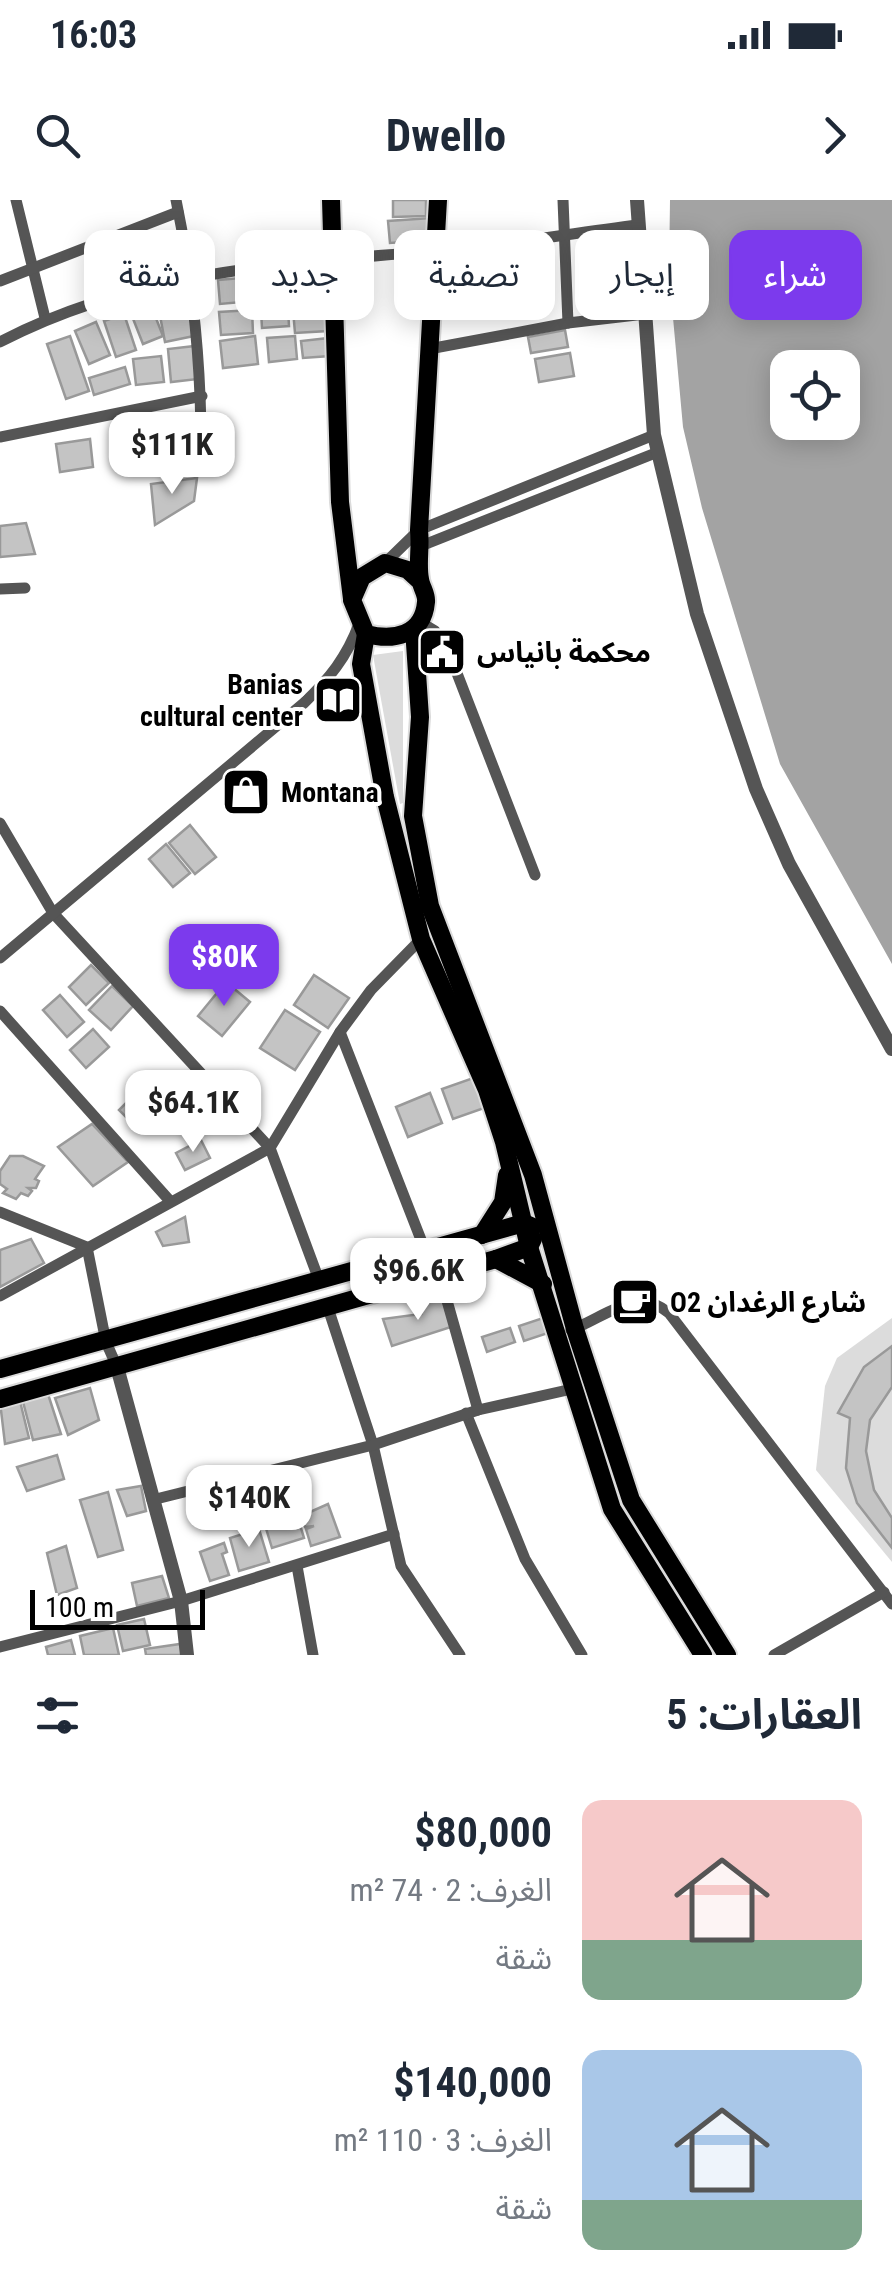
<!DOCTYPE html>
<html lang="ar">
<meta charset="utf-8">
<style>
body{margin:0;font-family:"Roboto Condensed","Noto Sans Arabic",sans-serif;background:#f6f6f7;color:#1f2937;direction:rtl;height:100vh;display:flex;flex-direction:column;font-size:38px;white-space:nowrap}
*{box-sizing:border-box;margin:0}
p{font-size:32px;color:#747a83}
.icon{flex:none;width:55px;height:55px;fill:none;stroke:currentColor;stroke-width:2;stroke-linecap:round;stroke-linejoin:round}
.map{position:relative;height:1455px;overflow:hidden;direction:ltr}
.panel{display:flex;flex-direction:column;background:#fff;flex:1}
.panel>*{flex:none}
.banner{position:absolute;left:30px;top:30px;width:832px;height:90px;direction:rtl;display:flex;gap:20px}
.controls{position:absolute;left:770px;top:150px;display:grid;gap:20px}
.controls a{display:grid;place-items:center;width:90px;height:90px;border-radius:20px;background:#fff;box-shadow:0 5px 25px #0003;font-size:50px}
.scale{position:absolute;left:30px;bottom:25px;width:175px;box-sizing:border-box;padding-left:10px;border:5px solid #000;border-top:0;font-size:28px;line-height:35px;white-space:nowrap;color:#000;-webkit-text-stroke:8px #fff;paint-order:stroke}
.price{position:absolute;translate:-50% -85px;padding:0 22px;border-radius:20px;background:#fff;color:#222;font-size:32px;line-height:65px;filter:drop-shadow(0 2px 5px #0008)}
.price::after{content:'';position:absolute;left:50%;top:60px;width:30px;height:22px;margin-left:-15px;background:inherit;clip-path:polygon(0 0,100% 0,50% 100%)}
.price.on{background:#7c3aed;color:#fff}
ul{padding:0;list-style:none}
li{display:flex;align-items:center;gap:30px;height:250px;padding:0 30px}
li span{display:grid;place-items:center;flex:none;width:280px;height:200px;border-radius:20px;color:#555}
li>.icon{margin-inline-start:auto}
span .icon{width:120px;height:120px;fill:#fffc;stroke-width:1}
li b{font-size:42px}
h2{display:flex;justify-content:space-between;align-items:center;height:120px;padding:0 30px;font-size:42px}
.tag{padding:0 35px;border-radius:20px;background:#fff;box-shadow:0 5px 25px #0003;font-size:35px;line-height:90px}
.tag.on{background:#7c3aed;color:#fff}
.status{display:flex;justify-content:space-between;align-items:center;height:70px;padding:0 50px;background:#fff;direction:ltr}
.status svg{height:28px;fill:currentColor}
header{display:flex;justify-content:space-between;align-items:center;height:130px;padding:0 30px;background:#fff;font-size:45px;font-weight:700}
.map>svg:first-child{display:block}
.green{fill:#dcdcdc}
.water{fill:#a3a3a3;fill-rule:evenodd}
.building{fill:#c4c4c4;stroke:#999;stroke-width:2.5}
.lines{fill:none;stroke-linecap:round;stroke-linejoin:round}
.primary-casing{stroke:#dbdbdb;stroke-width:22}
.minor{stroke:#555;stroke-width:11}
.tertiary{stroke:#555;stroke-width:14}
.primary{stroke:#000;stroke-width:18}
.labels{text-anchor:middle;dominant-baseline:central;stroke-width:8;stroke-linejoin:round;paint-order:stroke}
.poi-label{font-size:28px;font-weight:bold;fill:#000;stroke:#fff;text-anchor:start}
</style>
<div class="status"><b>16:03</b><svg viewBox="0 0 49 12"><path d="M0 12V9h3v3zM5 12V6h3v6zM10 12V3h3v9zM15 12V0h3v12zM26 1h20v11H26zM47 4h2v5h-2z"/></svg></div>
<header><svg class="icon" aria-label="forward" viewBox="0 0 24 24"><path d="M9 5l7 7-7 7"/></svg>Dwello<svg class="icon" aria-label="search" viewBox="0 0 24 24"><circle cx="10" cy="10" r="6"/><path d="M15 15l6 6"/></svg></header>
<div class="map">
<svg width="892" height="1455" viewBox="0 0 892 1455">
<rect width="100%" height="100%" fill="#fff"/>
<!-- green -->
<g class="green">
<path d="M403,451V603L400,604L373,455Z"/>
<path d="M892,1118V1362L816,1270L825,1186L837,1158Z"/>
</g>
<!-- water -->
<path class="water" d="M670,0H892V764L780,564L702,308L683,227L669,74ZM788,168H842V222H788Z"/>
<!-- building -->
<g class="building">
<path d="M393,0H426V16L393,17Z"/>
<path d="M431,18L432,40L390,43L388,21Z"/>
<path d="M326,73L329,98L298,102L295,77Z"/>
<path d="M275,75L277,99L220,104L218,80Z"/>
<path d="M186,95L194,136L165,142L157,100Z"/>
<path d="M150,103L163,136L143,144L130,111Z"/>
<path d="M327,108L328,131L295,133L293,110Z"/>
<path d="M288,109L289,126L262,128L261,111Z"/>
<path d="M252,110L253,133L221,135L219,112Z"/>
<path d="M124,114L136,150L116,157L104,121Z"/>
<path d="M96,122L110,155L89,164L75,131Z"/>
<path d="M565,130L568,147L531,153L528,137Z"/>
<path d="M70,136L89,191L66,199L47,144Z"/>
<path d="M255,136L258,164L223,168L220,141Z"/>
<path d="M295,136L297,159L269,162L267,138Z"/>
<path d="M329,138L330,156L303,158L301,141Z"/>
<path d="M195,146L198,179L171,182L168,149Z"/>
<path d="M570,153L574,176L539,182L535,159Z"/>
<path d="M161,156L164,182L136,185L133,159Z"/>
<path d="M125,167L130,184L94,195L89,178Z"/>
<path d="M90,239L93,267L60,272L56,244Z"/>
<path d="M197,278L194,301L155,325L151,284Z"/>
<path d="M26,323L35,354L0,357V326Z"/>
<path d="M190,625L216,657L195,674L169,643Z"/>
<path d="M166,644L190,673L173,687L149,659Z"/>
<path d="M91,765L109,783L86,805L69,787Z"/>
<path d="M314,775L349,798L328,828L294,805Z"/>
<path d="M226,782L250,802L222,836L198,816Z"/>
<path d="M112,786L133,806L111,830L89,810Z"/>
<path d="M60,795L84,822L67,837L43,810Z"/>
<path d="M285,810L320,832L295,870L260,848Z"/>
<path d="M93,829L109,847L86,868L70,850Z"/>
<path d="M476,877L487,907L453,919L442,889Z"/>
<path d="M147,882L169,904L141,932L119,910Z"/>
<path d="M430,893L442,923L408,937L396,907Z"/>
<path d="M92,924L128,962L93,986L58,947Z"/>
<path d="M201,940L210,958L185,970L176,953Z"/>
<path d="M10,956H23L44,966L35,979L39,981L36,988H28L32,991L28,996L21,993L16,999L3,993L7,989L0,984V971Z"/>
<path d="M185,1017L189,1042L163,1046L156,1032Z"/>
<path d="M31,1039L44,1063L0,1087V1050Z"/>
<path d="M442,1098L451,1127L392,1146L383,1119L421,1114L419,1105Z"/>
<path d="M546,1117L551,1132L524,1141L519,1126Z"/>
<path d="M510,1128L515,1142L487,1152L482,1137Z"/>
<path d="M892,1146V1187L870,1220L866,1251L874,1290L892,1318V1348L857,1303L846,1268L850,1218L838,1213L864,1167Z"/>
<path d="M90,1188L99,1220L68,1235L55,1198Z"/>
<path d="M47,1191L61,1234L33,1240L22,1198Z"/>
<path d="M19,1197L29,1238L5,1244L0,1202Z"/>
<path d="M57,1255L64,1279L27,1291L17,1267Z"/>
<path d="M141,1286L146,1311L127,1316L117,1290Z"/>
<path d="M108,1292L123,1350L98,1357L80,1300Z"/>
<path d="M328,1304L340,1337L311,1346L306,1329L314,1326L305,1327L301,1316Z"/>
<path d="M297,1315L304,1338L272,1348L265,1325Z"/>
<path d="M259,1329L269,1362L239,1371L230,1338Z"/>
<path d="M224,1343L227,1352L222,1354L229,1375L210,1381L200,1352Z"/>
<path d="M66,1346L77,1388L57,1395L47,1353Z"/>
<path d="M162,1376L169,1398L137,1406L132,1383Z"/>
<path d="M144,1419L150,1445L123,1451L117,1425Z"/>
<path d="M113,1428L119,1455H84L80,1436Z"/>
<path d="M71,1440L75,1455H48L46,1447Z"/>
<path d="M180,1444L182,1455H146L145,1449Z"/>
</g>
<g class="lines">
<!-- primary casing -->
<g class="primary-casing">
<g id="primary">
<path d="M331,0L340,302L352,399"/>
<path d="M420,381L408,370L385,363L362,377L352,400L366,434C393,441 423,436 426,402C427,394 421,387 420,379C417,363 421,347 419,330L438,0"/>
<path d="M414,429L420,517L413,616L430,706L533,975L575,1129L631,1300L727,1455"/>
<path d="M366,434L361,464L385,597L421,739L487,890L504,942L529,1047L612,1309L703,1455"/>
<path d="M482,1035L503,1002L507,975"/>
<path d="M496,1059L543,1084"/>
<path d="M0,1169L524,1023L533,1027"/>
<path d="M0,1199L496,1059L529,1047L533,1039"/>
</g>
</g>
<!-- minor -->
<g class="minor">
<path d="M16,0L45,118"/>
<path d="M176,0C194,87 202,173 201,262"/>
<path d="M563,0L568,123L645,114"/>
<path d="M0,81L178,12"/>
<path d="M0,142C135,71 286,63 435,51C503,46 571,33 638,25"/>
<path d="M429,149L568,123"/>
<path d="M0,237L202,196"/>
<path d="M421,346L658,252"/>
<path d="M385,363L419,330L654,235"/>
<path d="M0,389L25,388"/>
<path d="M420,422L435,431L448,450L535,675"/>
<path d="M0,623L53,713L270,948L319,1080"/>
<path d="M0,758L304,503C329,479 347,457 359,424"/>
<path d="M0,811L170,1001"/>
<path d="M340,832L425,1050"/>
<path d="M0,1012L87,1047L106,1142L117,1167"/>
<path d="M440,1076L478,1210"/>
<path d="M0,1096L270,948L340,832L371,790L421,739"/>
<path d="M328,1108L373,1245L401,1366L460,1455"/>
<path d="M571,1130C606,1117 636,1086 669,1113L892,1404"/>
<path d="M466,1213L525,1359L582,1455"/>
<path d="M152,1300L373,1245L478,1210L572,1189"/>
<path d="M297,1366L313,1455"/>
<path d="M0,1447L181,1401L394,1334"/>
<path d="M774,1455L884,1392"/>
</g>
<!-- tertiary -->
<g class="tertiary">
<path d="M637,0L654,235L697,414L756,589L789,664L892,849"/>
<path d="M117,1167L181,1401L187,1455"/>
</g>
<!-- primary -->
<use href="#primary" class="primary"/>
</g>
<!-- icons -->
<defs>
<g id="civic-square" transform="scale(2.5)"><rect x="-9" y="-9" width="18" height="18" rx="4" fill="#000" stroke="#fff"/><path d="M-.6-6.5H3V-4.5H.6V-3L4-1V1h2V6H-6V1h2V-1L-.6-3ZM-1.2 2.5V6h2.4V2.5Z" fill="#fff"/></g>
<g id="library-square" transform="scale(2.5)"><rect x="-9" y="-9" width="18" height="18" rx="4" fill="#000" stroke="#fff"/><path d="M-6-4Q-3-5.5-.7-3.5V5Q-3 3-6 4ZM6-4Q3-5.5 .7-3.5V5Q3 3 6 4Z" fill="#fff"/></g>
<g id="shop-square" transform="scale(2.5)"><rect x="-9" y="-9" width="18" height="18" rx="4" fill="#000" stroke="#fff"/><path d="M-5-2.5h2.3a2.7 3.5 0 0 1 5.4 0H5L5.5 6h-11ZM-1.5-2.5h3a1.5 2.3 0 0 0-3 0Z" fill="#fff"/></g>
<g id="cafe-square" transform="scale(2.5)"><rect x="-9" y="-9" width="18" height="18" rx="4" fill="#000" stroke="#fff"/><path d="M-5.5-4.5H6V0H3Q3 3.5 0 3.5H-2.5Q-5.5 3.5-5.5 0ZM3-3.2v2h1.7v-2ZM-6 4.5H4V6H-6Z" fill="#fff"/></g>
</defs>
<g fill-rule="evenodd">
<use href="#civic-square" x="442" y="452"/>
<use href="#library-square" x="338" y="500"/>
<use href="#shop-square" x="246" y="592"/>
<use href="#cafe-square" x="635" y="1102"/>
</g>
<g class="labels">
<!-- poi labels -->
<g class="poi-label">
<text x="477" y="452">محكمة بانياس</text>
<text x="303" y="484" text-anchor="end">Banias<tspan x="303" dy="32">cultural center</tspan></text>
<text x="281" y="592">Montana</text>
<text x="670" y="1102">O2 شارع الرغدان</text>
</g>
</g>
</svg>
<div class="controls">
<a><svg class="icon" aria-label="locate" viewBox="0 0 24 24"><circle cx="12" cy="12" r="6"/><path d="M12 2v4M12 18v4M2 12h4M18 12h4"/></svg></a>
</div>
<div class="scale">100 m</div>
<b class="price" style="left:172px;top:297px">$111K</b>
<b class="price on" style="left:224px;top:809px">$80K</b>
<b class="price" style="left:193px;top:955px">$64.1K</b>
<b class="price" style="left:418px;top:1123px">$96.6K</b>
<b class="price" style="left:249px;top:1350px">$140K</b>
<div class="banner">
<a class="tag on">شراء</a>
<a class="tag">إيجار</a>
<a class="tag">تصفية</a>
<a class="tag">جديد</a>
<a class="tag">شقة</a>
</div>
</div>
<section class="panel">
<h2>العقارات: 5<svg class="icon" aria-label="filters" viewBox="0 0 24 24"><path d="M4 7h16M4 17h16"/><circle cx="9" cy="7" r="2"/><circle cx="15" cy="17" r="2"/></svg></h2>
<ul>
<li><span style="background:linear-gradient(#f6c9c9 70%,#7fa58c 0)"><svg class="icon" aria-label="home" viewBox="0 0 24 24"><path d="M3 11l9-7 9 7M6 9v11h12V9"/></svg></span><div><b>$80,000</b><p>الغرف: 2 · 74 m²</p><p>شقة</p></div></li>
<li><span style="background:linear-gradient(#a9c7e8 75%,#7fa58c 0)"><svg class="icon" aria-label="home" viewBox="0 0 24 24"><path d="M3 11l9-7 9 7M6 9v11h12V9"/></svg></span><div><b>$140,000</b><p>الغرف: 3 · 110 m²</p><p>شقة</p></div></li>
</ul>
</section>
